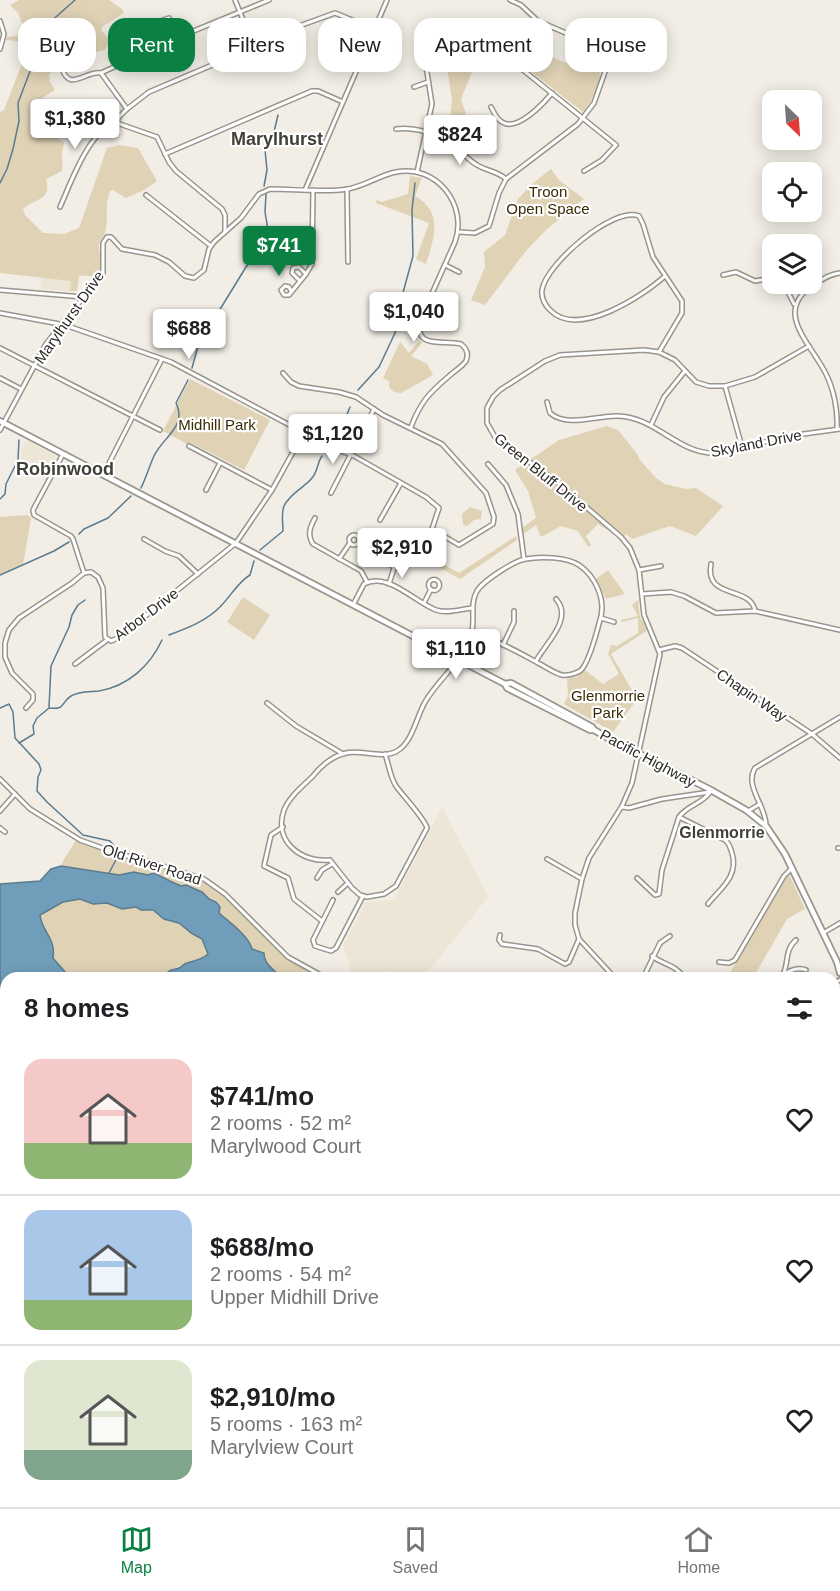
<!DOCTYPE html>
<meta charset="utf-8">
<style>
body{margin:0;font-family:Arial,sans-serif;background:#f6f6f6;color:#202124;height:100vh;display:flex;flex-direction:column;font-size:22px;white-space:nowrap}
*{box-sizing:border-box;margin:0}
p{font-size:20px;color:#757577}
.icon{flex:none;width:33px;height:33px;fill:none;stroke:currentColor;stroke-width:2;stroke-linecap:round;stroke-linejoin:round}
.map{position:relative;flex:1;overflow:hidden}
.panel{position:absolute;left:0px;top:972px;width:840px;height:536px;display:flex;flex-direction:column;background:#fff;border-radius:18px 18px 0 0;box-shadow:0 3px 15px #0003}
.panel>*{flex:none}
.guide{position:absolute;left:18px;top:18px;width:804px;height:54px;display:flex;gap:12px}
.needle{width:39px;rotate:155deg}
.controls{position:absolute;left:762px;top:90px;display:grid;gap:12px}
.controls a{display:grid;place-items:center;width:60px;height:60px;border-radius:12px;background:#fff;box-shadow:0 3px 15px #0003;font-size:30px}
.price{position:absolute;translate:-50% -51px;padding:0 14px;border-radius:6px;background:#fff;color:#222;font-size:20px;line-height:39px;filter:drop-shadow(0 2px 3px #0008)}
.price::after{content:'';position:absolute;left:50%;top:36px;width:18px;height:14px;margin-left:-9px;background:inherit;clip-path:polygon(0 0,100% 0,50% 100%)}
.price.on{background:#0b8043;color:#fff}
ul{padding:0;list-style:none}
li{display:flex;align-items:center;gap:18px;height:150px;padding:0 24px}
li+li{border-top:2px solid #e0e0e0}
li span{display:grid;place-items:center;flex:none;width:168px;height:120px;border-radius:18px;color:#555}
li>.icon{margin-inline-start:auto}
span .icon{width:72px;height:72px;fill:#fffc;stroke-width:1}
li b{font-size:26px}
h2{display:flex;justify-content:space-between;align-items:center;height:72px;padding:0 24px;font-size:26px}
.chip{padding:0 21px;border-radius:18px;background:#fff;box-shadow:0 3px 15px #0003;font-size:21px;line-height:54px}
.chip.on{background:#0b8043;color:#fff}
.tabs{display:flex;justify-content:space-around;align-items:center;height:84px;border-top:2px solid #e0e0e0;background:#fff;font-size:16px;color:#757577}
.tabs a{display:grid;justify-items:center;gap:3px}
.tabs .on{color:#0b8043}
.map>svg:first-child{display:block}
.built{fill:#ede6d6}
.green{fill:#dfd2b5}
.water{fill:#709eba;stroke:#5b7b8e;stroke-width:1.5}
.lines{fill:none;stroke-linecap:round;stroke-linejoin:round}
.stream{stroke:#5b7b8e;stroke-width:1.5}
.minor-casing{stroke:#98958d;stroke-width:6}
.major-casing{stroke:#98958d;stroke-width:8}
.minor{stroke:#fff;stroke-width:3}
.major{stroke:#fff;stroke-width:4.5}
.labels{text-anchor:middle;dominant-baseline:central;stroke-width:4.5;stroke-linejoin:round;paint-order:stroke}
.park-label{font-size:15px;fill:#392a03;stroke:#fff}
.street-label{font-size:15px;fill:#2b2a26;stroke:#fff}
.neighbourhood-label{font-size:16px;font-weight:bold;fill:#423f38;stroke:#fff}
.quarter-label{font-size:18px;font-weight:bold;fill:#423f38;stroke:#fff}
</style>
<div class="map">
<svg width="840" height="1507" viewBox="0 0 840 1507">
<rect width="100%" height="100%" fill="#f2eee6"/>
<!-- built -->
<g class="built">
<path d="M42,269L72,271L70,291L40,289Z"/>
<path d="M26,440L56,456V459L46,479L23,467L21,450Z"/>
<path d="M442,807L488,897L423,978H406L385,971L364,978H353L343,946L366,902L394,900Z"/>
<path d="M6,1130V1173L0,1171V1137Z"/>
</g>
<!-- green -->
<g class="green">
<path d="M19,0H109L122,9L124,13L102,27L101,30L110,41L105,50L96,52L92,47L89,33L85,32C75,36 70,42 62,47L58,45C51,47 49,51 48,58L59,61L58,68L49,74L50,82L55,90L42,98L39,112L56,120V124L52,133L54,137L64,142C64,148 61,153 62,158C62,163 63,165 62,171L46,179C52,201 35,198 23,209L25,215L43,233L64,234L79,228L107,148L118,145L138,148L157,181L144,190L126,198L113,190L110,191C105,204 108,216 106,229C105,236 99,239 99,246C99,254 105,269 98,274C94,278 84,275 79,276L77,291H70L71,281L0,273V112L4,110L22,64L27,42L6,40L7,37L22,35L25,30L18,13L10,5Z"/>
<path d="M594,49C609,66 596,97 583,112L533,73L545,54L585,71Z"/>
<path d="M446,60L472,72L461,99L473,136L450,119L452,100Z"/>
<path d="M551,169L559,180L584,199L546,230L525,252L485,305L471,300L485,267L484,252L505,235L518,199L532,184Z"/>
<path d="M410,176L422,178L415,196C444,213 434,238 426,264L416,259L429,223L376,203L377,200L382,202L408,194Z"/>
<path d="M420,340L422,343L411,356L427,364L433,375L401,393L394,392L389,387V381L383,378L400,342L409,353Z"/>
<path d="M190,379L270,420L244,470L191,443L189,445L163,431Z"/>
<path d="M607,426L618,430L638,455L639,459L656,478L665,484L686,489L696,488L723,506L696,536L670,526L632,539L626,534L621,539L598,524L586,536L591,545L588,547L578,531L561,526L541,537L536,525L523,534L522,528L536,518L528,491L515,470L559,440Z"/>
<path d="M470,507L482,511L481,519L474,520L467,526L463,525L462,514Z"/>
<path d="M27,515L31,518L23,565L0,576V517Z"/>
<path d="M516,536L517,540L460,579L403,547L401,540L459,573Z"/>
<path d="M608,570L625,594L606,599L596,579Z"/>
<path d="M243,597L270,615L254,640L227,622Z"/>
<path d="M638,600L640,617L648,630L611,654L637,699L613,732L564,704L568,696L567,679L576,677L585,670L603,684L619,674L608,654L611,645L617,646L638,633V618L622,622L621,620L638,616L632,605Z"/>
<path d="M75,841L123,857L204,881L222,894L289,959L322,978H281L268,966L263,952L252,949L245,937L219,913L220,908L213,900L209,899L202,892L195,888L186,885L181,886L155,873L148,875L134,872L119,875L61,866C64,857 71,850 75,841Z"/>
<path d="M788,872L805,909L787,919L753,978H727Z"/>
<path d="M80,899L93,904L107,903L122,909L136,907L141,909L151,910L164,919L179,923L191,933L200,937L208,954C196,963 169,965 164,978L70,977L53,957C57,941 42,931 40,915L63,902Z"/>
</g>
<!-- water -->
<g class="water">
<path d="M61,866L119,875L134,872L148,875L154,873L172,882L181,886L186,885L202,892L209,899L216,902L220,907L219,913C228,921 249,936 252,949L264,953C264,965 275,970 282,978H164C168,969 171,971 179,968C182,967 184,963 187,963C195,961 203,959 208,954L202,939L191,933L179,923L164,919L153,910H141L136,907L122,909L107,903L93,904L80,899L63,902L40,915C42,932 56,938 53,958L66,973L74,978H6V1008H0V884L40,881L51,869Z"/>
<path d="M834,1094H840V1293L834,1267Z"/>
</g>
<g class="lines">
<!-- stream -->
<g class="stream">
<path d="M0,183L7,169L13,149L19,121L18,103L48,24L75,0"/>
<path d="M264,186L267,170L265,150L269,139L274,132L278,115"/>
<path d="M192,368L198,346L203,337L246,267L262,244L268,230L265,212L266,194"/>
<path d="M358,390L379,367L395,333L401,300L413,256L412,210L415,183"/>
<path d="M339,434L350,407"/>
<path d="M141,488C146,478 149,467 154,456C162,438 188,426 176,403L188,380"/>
<path d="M0,499L5,494L6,484L18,460L19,440"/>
<path d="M79,534L84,529L108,518L131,496"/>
<path d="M260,550L283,531C283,523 281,513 284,506C290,493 304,488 312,478C318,471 317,463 322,456"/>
<path d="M0,575L54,551L69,542"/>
<path d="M169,635C188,628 206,621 220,607C230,597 238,582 250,575L254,561"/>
<path d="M49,707L51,666L69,627L72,615L78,605L85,600"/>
<path d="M0,708L9,704L13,712L15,738L39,764L41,770L38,777L37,791L47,802L83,835L110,841L117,849"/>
<path d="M19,743L34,734L33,726L37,718L49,708C66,710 60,703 71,696C79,691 90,692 99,691C128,686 150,666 162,640"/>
<path d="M109,873L117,858"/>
<path d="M0,1291L6,1293"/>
<path d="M834,1484L840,1486"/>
<path d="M700,1502H703"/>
</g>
<!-- minor casing -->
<g class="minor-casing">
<g id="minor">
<path d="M235,0L247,29L245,49"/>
<path d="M0,21L4,34L0,49"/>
<path d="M140,28L169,18L179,37"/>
<path d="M67,58L62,68C69,93 86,70 101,73"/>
<path d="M101,73L179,37L269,0"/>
<path d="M101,73L127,109"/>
<path d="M414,87L428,82"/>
<path d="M491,107C494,112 496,119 502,122C517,132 543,104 552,93"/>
<path d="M117,123L118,118L127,109L149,92L224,60L277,34L335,13L374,29"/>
<path d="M117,123L157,137L169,162L176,171L222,209L225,215V232"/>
<path d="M396,129C412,127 438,133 451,143C460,150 467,159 477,165C487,171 497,171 506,179"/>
<path d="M165,154L312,91H318L343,102"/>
<path d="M417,172L432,104L425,60L434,31L442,33L523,70L616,145L602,160L584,171"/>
<path d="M347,189L348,262"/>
<path d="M305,190L387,0"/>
<path d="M146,195L211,246"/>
<path d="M60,207C70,185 90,127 117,123"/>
<path d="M459,232L475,233L489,226L499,193L506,179L578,124L594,103L606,69L603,55L596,46L538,21L521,5L510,0"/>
<path d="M445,265L459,272"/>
<path d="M723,275L736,272L755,281L772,278"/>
<path d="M300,281L292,273L293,268L299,267L306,274"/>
<path d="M784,284L794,304"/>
<path d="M0,290L83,297"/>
<path d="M291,291L289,287L285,286L281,290L284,295H289L306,274L312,264L313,190"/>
<path d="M427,305L443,313"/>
<path d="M0,313L65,325L171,362L329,446L354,456L426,497L439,508L432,529L459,545L493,524L494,517L486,493L442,444L383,415L356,397L339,392L299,386L291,382L283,373"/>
<path d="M0,348L160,430"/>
<path d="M659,352L682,313V301L653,257L643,224L639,216C613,206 546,264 542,290C541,298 545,305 550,310C578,339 643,296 665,276"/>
<path d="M0,378L21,389"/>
<path d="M725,386L742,447"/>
<path d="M547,402L550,413C567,428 598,415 618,416C657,417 679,456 718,453L789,436L840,429"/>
<path d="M651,425L664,397L685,371"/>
<path d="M837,429C838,411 834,390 826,374C811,343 771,311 815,284C823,279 830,274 840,273"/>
<path d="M0,430L46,344L103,273V243L107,237H111L122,249L155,255L169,262L185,276L194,278L204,270L209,249L214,242L241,218L259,194L270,189C295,189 323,193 348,189C365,186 380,175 396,172C437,164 468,205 455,242L421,318C412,351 444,339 461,344C466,348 469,354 466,361C462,367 453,372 448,377C429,393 420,403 411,427"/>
<path d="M189,446L272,490"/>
<path d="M63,454L33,510L34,515L71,536L73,539L84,573"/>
<path d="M488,464L506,485L518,514L524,559"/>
<path d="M103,475L162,359"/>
<path d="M206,490L220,463"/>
<path d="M331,493L374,409"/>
<path d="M315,518C310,527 307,535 313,544L361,571L367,582"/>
<path d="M380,520L401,483"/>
<circle cx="354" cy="540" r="5"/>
<path d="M144,539L165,551L179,556L198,574"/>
<path d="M339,559L350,543"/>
<path d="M711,564C704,600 751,585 755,611"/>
<path d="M639,570L661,566"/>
<circle cx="434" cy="585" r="5.5"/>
<path d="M389,584L394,568L400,564L399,560L394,558L389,563L394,568"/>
<path d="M642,594L671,592L684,596L716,613L755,611L840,630"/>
<path d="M424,603L431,589"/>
<path d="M353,605L364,584C388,571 414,602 436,610C447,614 461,609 473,608"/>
<path d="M601,618L614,622"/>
<path d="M503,645L514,622V611"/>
<path d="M659,650L675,646L682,648L812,734L840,758"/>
<path d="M536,661C545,644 574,619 556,599"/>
<path d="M75,664L107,640"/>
<path d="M267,703L296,726L343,754"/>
<path d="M26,708L33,700V694L12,673L5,657V643L9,630L19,618L72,583L84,573L91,572L98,577L103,588L105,637L111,641L118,638L236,543L272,490L303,434"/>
<path d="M385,754C389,765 390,777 396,786C403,796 425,819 427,828L396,886L384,894L367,897L360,895L352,888L330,860C301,863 273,841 284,810C289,797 303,786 313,776C321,766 333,756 346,753C363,749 385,761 400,749C413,739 417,716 425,702C439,678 462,663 471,635C476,621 469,604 477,591C483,581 515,560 526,559C540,556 567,557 579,565C595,576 605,598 601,616C598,628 589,664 580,671C574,674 569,676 562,675C554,673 546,667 538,663C517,651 495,639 472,633"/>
<path d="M0,779L30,809L80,840L119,854L151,862L204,879L225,894L288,957L326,978"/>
<path d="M622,807L629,808L662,799L710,792"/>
<path d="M0,811L15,794"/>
<path d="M748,811L760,804"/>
<path d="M679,817L725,840C730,844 730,848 732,853C739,876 721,888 708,904"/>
<path d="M766,825C766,806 744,786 755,768L840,717"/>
<path d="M283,827L271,835L264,866L288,878L294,899L322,921"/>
<path d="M0,828L5,832"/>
<path d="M838,848H840"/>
<path d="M547,859L582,879"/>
<path d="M317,878L322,870L332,864"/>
<path d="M637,878L655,895L659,894L662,870L679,817C687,805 703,804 711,791"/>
<path d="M338,892L348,883"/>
<path d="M333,900L313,940L315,946L331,951L336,948L363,896"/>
<path d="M823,933L840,923"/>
<path d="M500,935L499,940L502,944L538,949L565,964L569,962L579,939"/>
<path d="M652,956C665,966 673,963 685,978"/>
<path d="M719,962L729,963L735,960L784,876L792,868"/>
<path d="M376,978L386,976L395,978"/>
<path d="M615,978L579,939L575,925V913L582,879L589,858L622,806L632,783L660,654L644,615L639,570L630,548L621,537L557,482L495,437L487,423V408L493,397L500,390L545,361L560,355L644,350L659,352L675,360L696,382L709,386H725L755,377L809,346"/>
<path d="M643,978L660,943L670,936"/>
<path d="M778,978C786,972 797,966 806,970"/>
<path d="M781,978C790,966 783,951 796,940"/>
<path d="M834,983L840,980"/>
<path d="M0,1056L6,1061"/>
<path d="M0,1103L6,1099"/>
<path d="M0,1176L6,1179"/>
<path d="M0,1193L6,1186"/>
<path d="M0,1268L6,1261"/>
<path d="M0,1345L6,1349"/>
<path d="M0,1388L6,1391"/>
<path d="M0,1400L6,1403"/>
<path d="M14,1502L24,1507"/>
<path d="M203,1502L216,1507"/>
<path d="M229,1502L241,1507"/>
<path d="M303,1502L305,1507"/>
<path d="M356,1502L359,1507"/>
<path d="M466,1502L469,1507"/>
<path d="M579,1502L581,1507"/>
<path d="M690,1502L693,1507"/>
<path d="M55,1507L59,1502"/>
<path d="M143,1507L145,1502"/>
<path d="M824,1507L826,1502"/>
</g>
</g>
<!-- major casing -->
<g class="major-casing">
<g id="major">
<path d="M0,421L505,684L507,688L590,730H594"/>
<path d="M505,684L511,683L592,727L594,730L608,738L709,789L746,810L766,826L785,854L837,962L840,973"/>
</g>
</g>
<!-- minor -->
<use href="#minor" class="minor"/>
<!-- major -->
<use href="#major" class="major"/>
</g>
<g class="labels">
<!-- park labels -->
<g class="park-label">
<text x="548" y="191">Troon<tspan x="548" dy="17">Open Space</tspan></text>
<text x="217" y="424">Midhill Park</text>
<text x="608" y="695">Glenmorrie<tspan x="608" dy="17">Park</tspan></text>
</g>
<!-- street labels -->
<g class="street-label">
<text transform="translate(69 317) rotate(-55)">Marylhurst Drive</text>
<text transform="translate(756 443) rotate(-11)">Skyland Drive</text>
<text transform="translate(541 472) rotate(39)">Green Bluff Drive</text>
<text transform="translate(146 614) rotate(-37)">Arbor Drive</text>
<text transform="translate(752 695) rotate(34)">Chapin Way</text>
<text transform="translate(648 758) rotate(28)">Pacific Highway</text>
<text transform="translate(152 864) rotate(18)">Old River Road</text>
</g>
<!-- neighbourhood labels -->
<g class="neighbourhood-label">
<text x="722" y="832">Glenmorrie</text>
</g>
<!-- quarter labels -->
<g class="quarter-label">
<text x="277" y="139">Marylhurst</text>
<text x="65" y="469">Robinwood</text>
</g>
</g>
</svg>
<div class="controls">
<a><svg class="needle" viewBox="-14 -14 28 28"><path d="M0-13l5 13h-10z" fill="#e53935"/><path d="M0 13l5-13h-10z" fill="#757577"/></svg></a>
<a><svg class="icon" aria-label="locate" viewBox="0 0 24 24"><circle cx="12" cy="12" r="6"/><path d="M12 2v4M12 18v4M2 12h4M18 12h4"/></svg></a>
<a><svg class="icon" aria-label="layers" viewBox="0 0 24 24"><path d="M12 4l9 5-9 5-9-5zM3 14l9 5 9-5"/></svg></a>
</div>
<b class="price" style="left:75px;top:150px">$1,380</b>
<b class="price" style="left:460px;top:166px">$824</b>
<b class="price on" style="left:279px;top:277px">$741</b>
<b class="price" style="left:414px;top:343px">$1,040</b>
<b class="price" style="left:189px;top:360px">$688</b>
<b class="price" style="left:333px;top:465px">$1,120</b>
<b class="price" style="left:402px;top:579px">$2,910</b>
<b class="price" style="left:456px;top:680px">$1,110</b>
<div class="guide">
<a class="chip">Buy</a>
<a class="chip on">Rent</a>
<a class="chip">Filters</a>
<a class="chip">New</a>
<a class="chip">Apartment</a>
<a class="chip">House</a>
</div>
<section class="panel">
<h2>8 homes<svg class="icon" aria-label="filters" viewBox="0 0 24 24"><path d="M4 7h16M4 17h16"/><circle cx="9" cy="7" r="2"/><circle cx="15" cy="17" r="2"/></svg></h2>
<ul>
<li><span style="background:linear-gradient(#f6c9c9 70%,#8fb573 0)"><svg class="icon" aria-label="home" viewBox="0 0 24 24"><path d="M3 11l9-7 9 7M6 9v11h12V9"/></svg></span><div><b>$741/mo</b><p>2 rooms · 52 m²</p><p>Marylwood Court</p></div><svg class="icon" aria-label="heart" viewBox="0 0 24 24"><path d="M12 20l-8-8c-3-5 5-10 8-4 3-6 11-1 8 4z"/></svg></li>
<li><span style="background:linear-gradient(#a9c7e8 75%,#8fb573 0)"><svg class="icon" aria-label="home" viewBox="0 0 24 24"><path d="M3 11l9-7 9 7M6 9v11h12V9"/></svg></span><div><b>$688/mo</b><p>2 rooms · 54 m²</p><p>Upper Midhill Drive</p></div><svg class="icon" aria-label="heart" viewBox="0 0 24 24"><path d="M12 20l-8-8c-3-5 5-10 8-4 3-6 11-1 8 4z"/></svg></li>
<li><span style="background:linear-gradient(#dfe7d0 75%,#7fa58c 0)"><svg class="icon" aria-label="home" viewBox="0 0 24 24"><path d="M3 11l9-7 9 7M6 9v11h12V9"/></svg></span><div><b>$2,910/mo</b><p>5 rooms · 163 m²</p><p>Marylview Court</p></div><svg class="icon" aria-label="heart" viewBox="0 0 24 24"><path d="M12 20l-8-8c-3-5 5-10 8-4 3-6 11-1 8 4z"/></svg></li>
</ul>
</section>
</div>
<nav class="tabs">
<a class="on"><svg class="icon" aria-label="map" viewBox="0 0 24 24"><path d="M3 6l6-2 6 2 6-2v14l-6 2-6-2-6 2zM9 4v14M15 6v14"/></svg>Map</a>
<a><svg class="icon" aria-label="saved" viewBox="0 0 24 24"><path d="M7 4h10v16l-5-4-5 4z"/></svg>Saved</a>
<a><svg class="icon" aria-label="home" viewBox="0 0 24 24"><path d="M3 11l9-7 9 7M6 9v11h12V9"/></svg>Home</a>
</nav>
